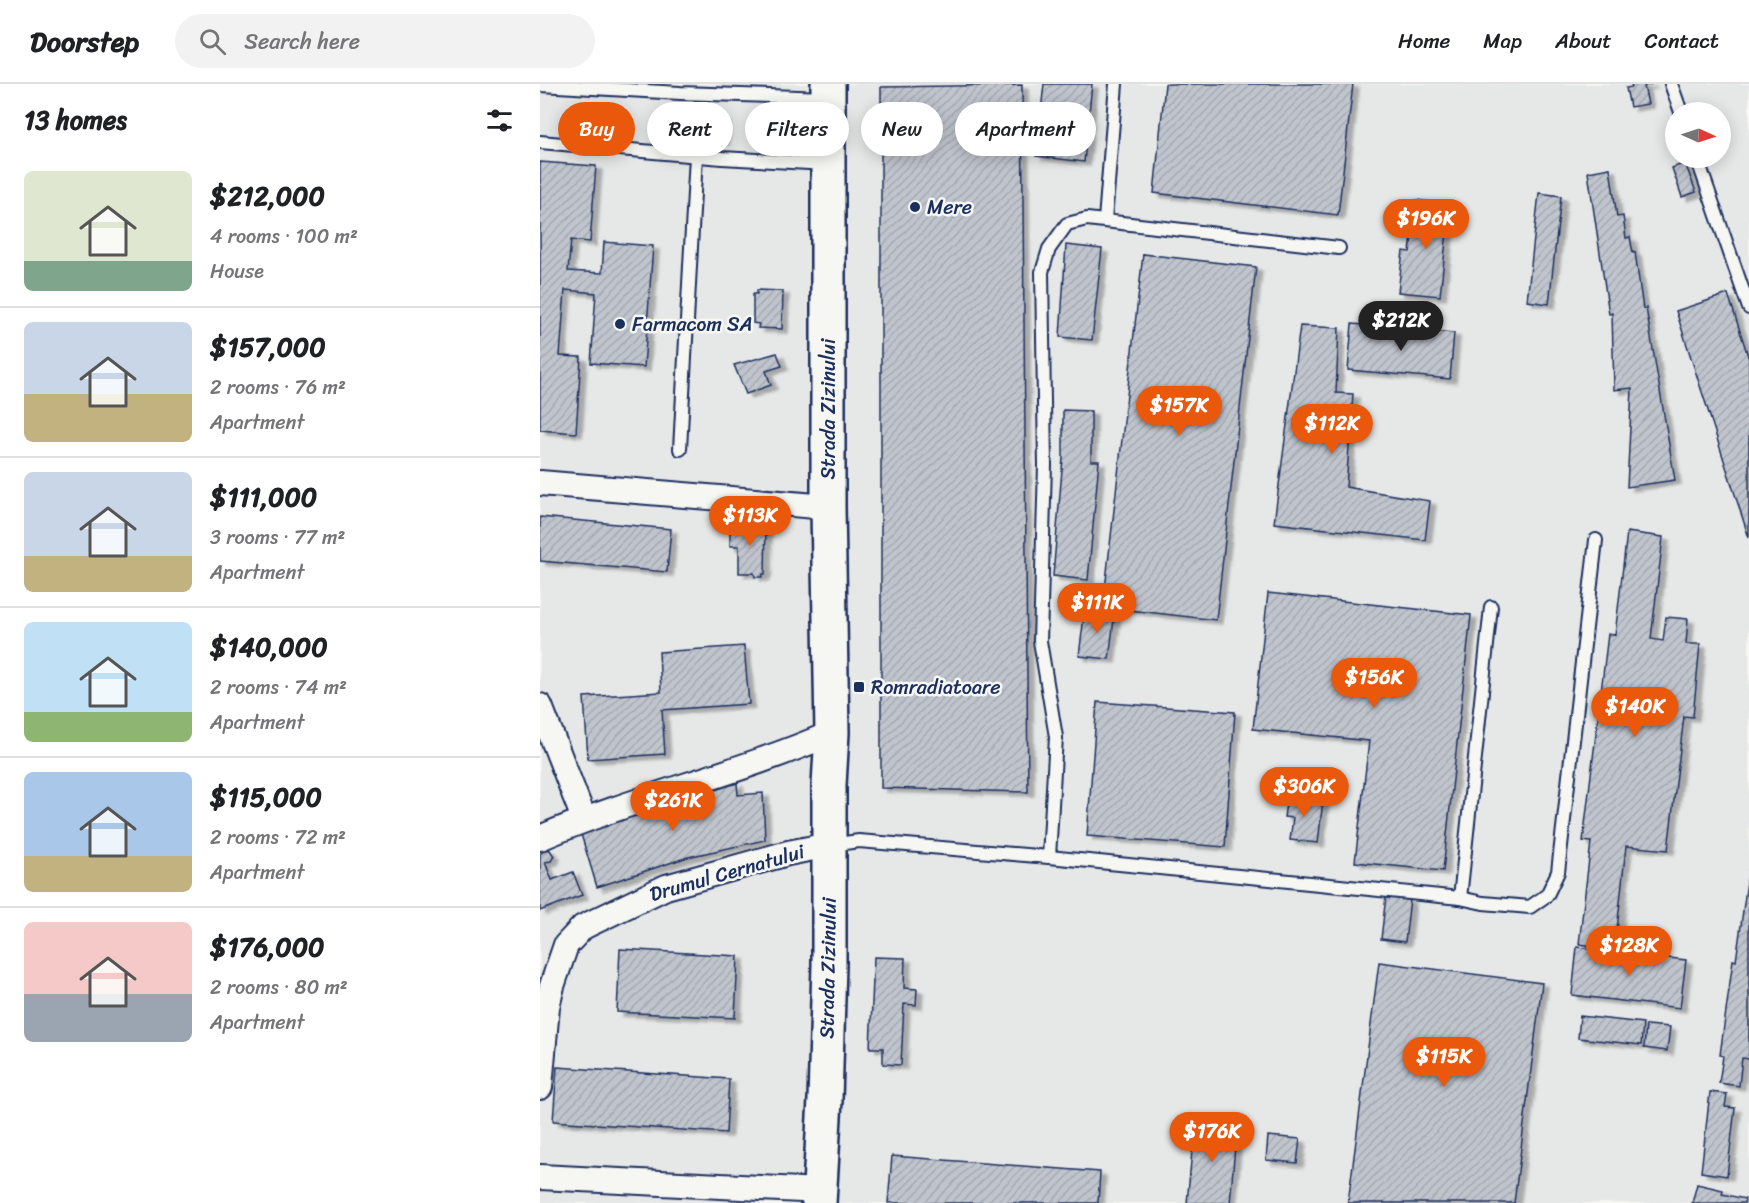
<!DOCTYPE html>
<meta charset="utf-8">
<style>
body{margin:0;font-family:Sriracha,sans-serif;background:#f2f2f2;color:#202124;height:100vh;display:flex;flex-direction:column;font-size:22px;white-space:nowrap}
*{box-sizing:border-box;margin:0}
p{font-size:20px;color:#757577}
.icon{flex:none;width:33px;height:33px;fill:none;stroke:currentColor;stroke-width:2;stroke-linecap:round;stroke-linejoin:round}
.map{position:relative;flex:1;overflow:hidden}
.side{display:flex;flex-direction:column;background:#fff;width:540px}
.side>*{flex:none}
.banner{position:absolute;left:18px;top:18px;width:570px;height:54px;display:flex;gap:12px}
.needle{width:39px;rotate:93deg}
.buttons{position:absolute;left:1125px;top:18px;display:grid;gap:12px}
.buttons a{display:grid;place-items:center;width:66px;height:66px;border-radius:50%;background:#fff;box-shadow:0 3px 15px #0003;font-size:30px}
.price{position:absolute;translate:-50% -51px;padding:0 14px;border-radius:21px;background:#ea580c;color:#fff;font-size:20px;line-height:39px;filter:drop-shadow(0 2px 3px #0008)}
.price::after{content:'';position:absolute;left:50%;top:36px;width:18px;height:14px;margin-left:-9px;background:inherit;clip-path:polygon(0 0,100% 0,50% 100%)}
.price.selected{background:#222;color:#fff}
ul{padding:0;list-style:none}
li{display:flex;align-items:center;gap:18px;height:150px;padding:0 24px}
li+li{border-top:2px solid #e0e0e0}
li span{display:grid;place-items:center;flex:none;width:168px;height:120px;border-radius:9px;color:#555}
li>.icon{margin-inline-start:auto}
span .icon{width:72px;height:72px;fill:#fffc;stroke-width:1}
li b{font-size:26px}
h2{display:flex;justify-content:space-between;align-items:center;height:72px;padding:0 24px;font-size:26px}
.tag{padding:0 21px;border-radius:27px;background:#fff;box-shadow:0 3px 15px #0003;font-size:21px;line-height:54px}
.tag.selected{background:#ea580c;color:#fff}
header{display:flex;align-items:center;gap:36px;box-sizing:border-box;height:84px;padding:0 30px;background:#fff;border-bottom:2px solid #e0e0e0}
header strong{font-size:28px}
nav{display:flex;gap:33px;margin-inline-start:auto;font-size:21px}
.search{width:420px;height:54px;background:#f2f2f2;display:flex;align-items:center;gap:15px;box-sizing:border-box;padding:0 21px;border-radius:33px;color:#757577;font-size:22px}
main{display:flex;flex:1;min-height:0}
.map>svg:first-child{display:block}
.built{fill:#e6e7e7;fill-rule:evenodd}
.building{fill:url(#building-hatch);stroke:#1b2f5e;stroke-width:1.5;filter:url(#shadow)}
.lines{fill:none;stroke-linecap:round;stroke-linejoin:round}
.service-casing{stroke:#1b2f5e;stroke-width:16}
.minor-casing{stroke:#1b2f5e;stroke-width:28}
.secondary-casing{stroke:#1b2f5e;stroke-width:38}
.service{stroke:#f6f6f2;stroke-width:12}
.minor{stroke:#f6f6f2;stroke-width:24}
.secondary{stroke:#f6f6f2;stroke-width:33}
.poi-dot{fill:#1b2f5e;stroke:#f6f6f2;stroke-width:2}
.labels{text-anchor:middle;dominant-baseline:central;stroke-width:5;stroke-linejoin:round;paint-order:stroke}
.poi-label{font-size:20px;fill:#1b2f5e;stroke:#f6f6f2;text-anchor:start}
.street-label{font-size:20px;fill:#1b2f5e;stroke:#f6f6f2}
</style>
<header>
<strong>Doorstep</strong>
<div class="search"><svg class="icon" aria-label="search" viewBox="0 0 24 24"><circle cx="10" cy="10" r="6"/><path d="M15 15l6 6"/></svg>Search here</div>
<nav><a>Home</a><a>Map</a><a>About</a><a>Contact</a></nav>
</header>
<main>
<section class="side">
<h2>13 homes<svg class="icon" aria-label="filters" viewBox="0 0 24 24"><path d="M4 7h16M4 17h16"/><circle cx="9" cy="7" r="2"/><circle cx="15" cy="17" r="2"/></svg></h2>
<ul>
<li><span style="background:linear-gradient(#dfe7d0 75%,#7fa58c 0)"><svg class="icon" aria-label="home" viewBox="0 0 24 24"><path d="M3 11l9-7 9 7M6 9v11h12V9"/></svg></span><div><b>$212,000</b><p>4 rooms · 100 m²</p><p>House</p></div></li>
<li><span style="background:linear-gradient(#c9d6e8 60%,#c2b280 0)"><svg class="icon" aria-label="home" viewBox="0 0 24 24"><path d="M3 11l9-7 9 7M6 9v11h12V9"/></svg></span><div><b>$157,000</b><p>2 rooms · 76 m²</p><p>Apartment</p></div></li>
<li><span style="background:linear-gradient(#c9d6e8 70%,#c2b280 0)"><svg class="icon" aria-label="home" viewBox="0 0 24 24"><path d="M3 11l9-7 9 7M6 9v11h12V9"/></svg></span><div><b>$111,000</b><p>3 rooms · 77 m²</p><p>Apartment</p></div></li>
<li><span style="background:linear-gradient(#bfe0f5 75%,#8fb573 0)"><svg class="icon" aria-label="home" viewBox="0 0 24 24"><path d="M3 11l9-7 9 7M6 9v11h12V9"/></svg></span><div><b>$140,000</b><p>2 rooms · 74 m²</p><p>Apartment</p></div></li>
<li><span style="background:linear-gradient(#a9c7e8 70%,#c2b280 0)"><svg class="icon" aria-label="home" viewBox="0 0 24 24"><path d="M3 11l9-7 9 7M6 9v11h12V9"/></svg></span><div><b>$115,000</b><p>2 rooms · 72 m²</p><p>Apartment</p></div></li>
<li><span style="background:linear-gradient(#f6c9c9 60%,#9aa5b1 0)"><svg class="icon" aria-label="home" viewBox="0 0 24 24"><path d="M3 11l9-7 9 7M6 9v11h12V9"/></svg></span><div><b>$176,000</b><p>2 rooms · 80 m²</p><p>Apartment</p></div></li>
</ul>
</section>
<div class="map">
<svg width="1209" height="1119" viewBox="0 0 1209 1119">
<defs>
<pattern id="building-hatch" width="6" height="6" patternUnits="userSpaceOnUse" patternTransform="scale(1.5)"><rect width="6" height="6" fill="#c0c4cd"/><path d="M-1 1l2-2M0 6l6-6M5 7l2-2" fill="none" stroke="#a4a9b2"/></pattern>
<filter id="shadow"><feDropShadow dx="6" dy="4" stdDeviation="1.5" flood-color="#0004"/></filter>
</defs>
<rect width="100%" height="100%" fill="#f6f6f2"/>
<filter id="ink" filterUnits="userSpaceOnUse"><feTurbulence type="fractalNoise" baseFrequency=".0167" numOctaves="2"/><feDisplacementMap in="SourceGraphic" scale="12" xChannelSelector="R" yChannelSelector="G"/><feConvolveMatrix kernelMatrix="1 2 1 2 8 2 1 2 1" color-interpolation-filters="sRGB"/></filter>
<g filter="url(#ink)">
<!-- built -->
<path class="built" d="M0,0H1209V1119H0ZM1136,28H1180V74H1136Z"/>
<!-- building -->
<g class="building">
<path d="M504,0H552L544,78L496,72Z"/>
<path d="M625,0H813L798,131L614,109Z"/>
<path d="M1091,0H1112L1104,2L1108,20L1090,23L1086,4L1092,3Z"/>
<path d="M482,1L488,708L341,704V3Z"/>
<path d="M131,29L185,34L183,57L129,53Z"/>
<path d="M0,78L56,82L50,158L31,156L28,187L62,189L64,158L113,162L104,283L51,279L56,209L25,206L20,272L41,273L36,349L0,346Z"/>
<path d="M1145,79L1156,108L1142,113L1132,84Z"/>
<path d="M1070,84L1077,133L1083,132L1086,154L1090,153L1093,169L1095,168L1103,225L1106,224L1135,396L1087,403L1092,304L1074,306L1072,229L1069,230L1048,88Z"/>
<path d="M999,109L1021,112L1009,220L987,217Z"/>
<path d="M876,116L910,120L900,212L858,208L863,167L870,168Z"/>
<path d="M526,161L562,165L552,256L520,253Z"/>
<path d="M603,170L716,183L676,536L563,523Z"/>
<path d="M217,206L243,207L242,245L218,244L219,240L213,239V210H217Z"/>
<path d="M1188,210L1209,275V454L1136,227Z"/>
<path d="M812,240L914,249L910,295L808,286Z"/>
<path d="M760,242L799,244L796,309L813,310L806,403L890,417L885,456L734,439Z"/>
<path d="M237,269L242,282L226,287L231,301L206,310L194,281Z"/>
<path d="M523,326L551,327V377H559L548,496L513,492L523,374Z"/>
<path d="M0,433L131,445L127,488L0,477Z"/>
<path d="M190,440L226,441L225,490H223L222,493H215L214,489H199V462H190Z"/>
<path d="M1087,448L1123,453L1111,555L1123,557L1126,533L1148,535L1146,560H1160L1153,633L1144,632L1128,766L1086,762L1075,865L1039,860L1051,758L1043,757L1068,550L1075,551Z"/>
<path d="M728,509L931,531L903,787L815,778L829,657L713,645Z"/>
<path d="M545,524L575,527L569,575L539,572Z"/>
<path d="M204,562L209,620L122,626L125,670L48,675L44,613L121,608L119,568Z"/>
<path d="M557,618L695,628L685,763L547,752Z"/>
<path d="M197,699L198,711L223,709L225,756L148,773L57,803L40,747L132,712L133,718Z"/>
<path d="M747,712L783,716L778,759L750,756L753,734L744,733Z"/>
<path d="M7,765L10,766L14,772L11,777L5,778L12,796L33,788L42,811L0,827V770Z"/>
<path d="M1209,783V975L1202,974L1199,1002L1179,999L1183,972L1180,971L1193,876L1196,877Z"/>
<path d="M846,812L870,815L865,858L841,855Z"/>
<path d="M1037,863L1146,876L1140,924L1032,911Z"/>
<path d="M80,865L198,872L195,934L77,928Z"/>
<path d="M334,873L365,874L364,904L377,905L376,921L364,920L361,981L343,980V964H330Z"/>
<path d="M839,878L1002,899L974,1119H808Z"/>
<path d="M1040,932L1103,939L1101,961L1038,954Z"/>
<path d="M1106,941L1130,943L1127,967L1104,964Z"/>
<path d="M17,983L189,995L186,1049L13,1037Z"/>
<path d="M1170,1008L1187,1010L1185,1023L1195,1024L1187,1092L1161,1088Z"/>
<path d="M655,1036L697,1040L690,1119H647Z"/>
<path d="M728,1052L760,1055L757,1079L726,1076Z"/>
<path d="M352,1072L560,1088L558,1119H348Z"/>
<path d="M1157,1100L1183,1106L1182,1110L1205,1115L1204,1119H1152Z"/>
</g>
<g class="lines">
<!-- service casing -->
<g class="service-casing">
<g id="service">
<path d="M1131,0L1141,28"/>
<path d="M0,1L140,9L286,14"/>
<path d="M0,58L182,74L287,80"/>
<path d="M1157,74L1209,224"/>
<path d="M565,136L576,0"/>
<path d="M140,365L156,72"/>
<path d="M290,761L319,757L509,773L920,814L943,819L990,823L1007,811L1018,788L1056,456"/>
<path d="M509,773L516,653L500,557L505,381L502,188L509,165L527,140L547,135L799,164"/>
<path d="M920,814L951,523"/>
</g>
</g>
<!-- minor casing -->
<g class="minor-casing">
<g id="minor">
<path d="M0,399L288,423"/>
<path d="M0,622L44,735"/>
<path d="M0,754C95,713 197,690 292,649"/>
<path d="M0,1003L7,923L12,902L26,861L43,843L126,803L248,769L289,761"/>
<path d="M0,1093L281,1107"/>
</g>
</g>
<!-- secondary casing -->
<g class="secondary-casing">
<path id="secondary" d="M279,1119L285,1016L289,881V701L292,649L288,423V0"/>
</g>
<!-- service -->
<use href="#service" class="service"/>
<!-- minor -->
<use href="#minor" class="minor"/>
<!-- secondary -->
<use href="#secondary" class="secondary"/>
</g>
</g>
<!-- markers -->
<g class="poi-dot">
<circle cx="375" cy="123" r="6"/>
<circle cx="80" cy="240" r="6"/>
<rect x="313" y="597" width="12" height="12" rx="3"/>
</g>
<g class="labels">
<!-- poi labels -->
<g class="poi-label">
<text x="387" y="123">Mere</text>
<text x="92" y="240">Farmacom SA</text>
<text x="331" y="603">Romradiatoare</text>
</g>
<!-- street labels -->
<g class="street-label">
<text transform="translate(288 325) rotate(-90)">Strada Zizinului</text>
<text transform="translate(187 789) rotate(-16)">Drumul Cernatului</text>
<text transform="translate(288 884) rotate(-89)">Strada Zizinului</text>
</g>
</g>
</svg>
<div class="buttons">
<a><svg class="needle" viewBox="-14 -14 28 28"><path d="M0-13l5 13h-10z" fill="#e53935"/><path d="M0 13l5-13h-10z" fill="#757577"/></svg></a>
</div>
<b class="price" style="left:886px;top:166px">$196K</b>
<b class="price selected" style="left:861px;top:268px">$212K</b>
<b class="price" style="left:639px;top:353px">$157K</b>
<b class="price" style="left:792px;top:371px">$112K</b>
<b class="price" style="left:210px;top:463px">$113K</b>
<b class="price" style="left:557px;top:550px">$111K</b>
<b class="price" style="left:834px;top:625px">$156K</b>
<b class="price" style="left:1095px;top:654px">$140K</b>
<b class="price" style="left:764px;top:734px">$306K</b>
<b class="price" style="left:133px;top:748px">$261K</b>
<b class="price" style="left:1089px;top:893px">$128K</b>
<b class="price" style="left:904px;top:1004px">$115K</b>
<b class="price" style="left:672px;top:1079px">$176K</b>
<div class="banner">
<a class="tag selected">Buy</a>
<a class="tag">Rent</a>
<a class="tag">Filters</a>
<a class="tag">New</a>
<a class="tag">Apartment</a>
</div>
</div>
</main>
